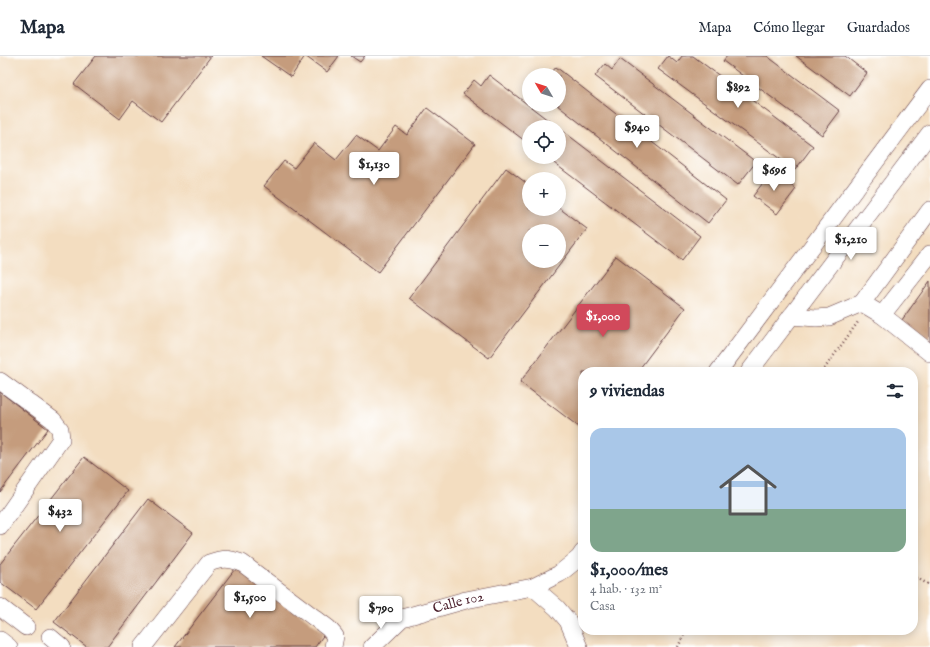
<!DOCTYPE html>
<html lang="es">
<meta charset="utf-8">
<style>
body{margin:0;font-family:"IM FELL English",serif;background:#f2f2f3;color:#1f2937;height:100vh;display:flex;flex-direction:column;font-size:15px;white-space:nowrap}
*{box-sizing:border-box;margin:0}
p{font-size:13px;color:#747a83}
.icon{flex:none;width:22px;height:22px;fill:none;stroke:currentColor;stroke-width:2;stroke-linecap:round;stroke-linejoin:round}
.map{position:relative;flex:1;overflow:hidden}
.side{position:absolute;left:578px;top:311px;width:340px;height:268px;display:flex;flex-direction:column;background:#fff;border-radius:16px;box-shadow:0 2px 10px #0003}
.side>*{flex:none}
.needle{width:26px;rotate:309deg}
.fabs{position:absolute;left:522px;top:12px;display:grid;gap:8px}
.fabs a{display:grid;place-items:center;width:44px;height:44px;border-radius:50%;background:#fff;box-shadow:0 2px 10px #0003;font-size:20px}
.price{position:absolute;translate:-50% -34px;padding:0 9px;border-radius:4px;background:#fff;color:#222;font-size:13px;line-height:26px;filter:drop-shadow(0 1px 2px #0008)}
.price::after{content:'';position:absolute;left:50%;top:24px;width:12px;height:9px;margin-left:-6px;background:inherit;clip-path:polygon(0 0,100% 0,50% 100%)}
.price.on{background:#d1495b;color:#fff}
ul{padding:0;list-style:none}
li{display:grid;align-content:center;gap:8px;height:212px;padding:0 12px}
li+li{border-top:1px solid #e0e1e3}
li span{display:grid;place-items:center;height:124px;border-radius:12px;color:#555}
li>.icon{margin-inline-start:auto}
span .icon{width:72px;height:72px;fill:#fffc;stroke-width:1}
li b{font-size:17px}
h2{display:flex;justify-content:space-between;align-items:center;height:48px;padding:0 12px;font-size:17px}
header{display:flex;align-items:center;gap:24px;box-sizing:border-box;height:56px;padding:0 20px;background:#fff;border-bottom:1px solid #e0e1e3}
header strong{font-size:19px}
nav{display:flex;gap:22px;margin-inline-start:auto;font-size:14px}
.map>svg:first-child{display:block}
.building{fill:#c59c7d;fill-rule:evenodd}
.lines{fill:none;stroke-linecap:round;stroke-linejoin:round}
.minor-casing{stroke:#633c41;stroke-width:18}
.path{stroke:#633c41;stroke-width:2.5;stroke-dasharray:1 3;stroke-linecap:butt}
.minor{stroke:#fff;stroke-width:17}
.labels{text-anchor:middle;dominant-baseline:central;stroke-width:3.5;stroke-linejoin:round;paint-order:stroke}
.street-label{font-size:14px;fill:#4a1f2b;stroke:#fff}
</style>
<header>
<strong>Mapa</strong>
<nav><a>Mapa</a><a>Cómo llegar</a><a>Guardados</a></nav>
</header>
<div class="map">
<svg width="930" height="591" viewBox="0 0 930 591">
<rect width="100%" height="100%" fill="#fff"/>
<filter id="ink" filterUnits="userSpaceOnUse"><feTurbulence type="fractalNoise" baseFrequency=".025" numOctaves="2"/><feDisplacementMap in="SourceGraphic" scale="8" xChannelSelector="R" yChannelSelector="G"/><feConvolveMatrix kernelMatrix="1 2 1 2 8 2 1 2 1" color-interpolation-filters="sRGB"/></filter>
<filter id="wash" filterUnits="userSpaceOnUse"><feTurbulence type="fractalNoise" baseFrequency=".012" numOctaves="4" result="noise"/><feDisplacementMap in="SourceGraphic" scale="16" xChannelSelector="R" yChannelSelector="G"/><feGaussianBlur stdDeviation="0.9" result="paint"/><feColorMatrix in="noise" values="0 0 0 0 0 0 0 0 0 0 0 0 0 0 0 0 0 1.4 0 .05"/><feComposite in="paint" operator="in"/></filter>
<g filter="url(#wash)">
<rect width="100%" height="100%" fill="#f3ddc0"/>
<g id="blocks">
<!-- building -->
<g class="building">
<path d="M96,0H211L161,66L133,45L120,63L74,28Z"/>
<path d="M261,0H339L327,16L305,0L291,21Z"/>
<path d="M351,0H365L360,6Z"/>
<path d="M668,0L677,7L682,0H693L813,90L795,114L658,13Z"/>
<path d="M727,0H767L840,55L822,79L723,5Z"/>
<path d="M796,0H845L867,17L850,40Z"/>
<path d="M620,3L756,106L738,129L595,20L605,8L612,14Z"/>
<path d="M556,11L726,144L708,167L557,49H559V19H550Z"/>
<path d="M489,19L557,71H529V88L463,38L474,24L481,30Z"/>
<path d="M427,52L475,88L378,216L264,130L284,105L294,112L314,87L336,104L356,79L378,95L396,71L407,79Z"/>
<path d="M559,72L700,180L682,204L546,101H559Z"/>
<path d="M506,112L529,129V153H559V152L587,173L489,302L409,242ZM529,175H559V205H529Z"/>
<path d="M772,115L796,133L777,158L753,140Z"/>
<path d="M616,200L685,252L637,316H583V374L520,326Z"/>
<path d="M930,225V291L899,268Z"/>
<path d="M0,336L48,373L0,436Z"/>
<path d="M84,401L128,435L36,553L0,526V508Z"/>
<path d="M148,443L193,477L107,591H87L54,566Z"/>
<path d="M238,509L325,577L315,591H175Z"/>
</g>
</g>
</g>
<g filter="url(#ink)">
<use href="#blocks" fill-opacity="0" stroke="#633c41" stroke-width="1"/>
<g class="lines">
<!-- minor casing -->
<g class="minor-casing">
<g id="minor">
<path d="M862,247L882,259L930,297"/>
<path d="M882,259L930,198"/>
<path d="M791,260L816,262L829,261L862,247L930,154"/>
<path d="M718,316L930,33"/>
<path d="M749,316L930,77"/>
<path d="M0,325L53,364L60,373L61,383L0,470"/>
<path d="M533,531L557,552L568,565L579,591"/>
<path d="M0,551L26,571"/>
<path d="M50,581L62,591"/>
<path d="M0,584L9,591"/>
<path d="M143,591L209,507C223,502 228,502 242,507L328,572L335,580L333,591"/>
<path id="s1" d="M372,591L402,562L466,544L533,531L559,518L579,502L583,496"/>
</g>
</g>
<!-- path -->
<g class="path">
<path d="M822,316L858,266"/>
<path d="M913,520L930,529"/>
<path d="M678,591L686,574"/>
</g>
<!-- minor -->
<use href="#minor" class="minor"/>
</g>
</g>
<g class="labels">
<!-- street labels -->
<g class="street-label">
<text stroke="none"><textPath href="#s1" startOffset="100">Calle 102</textPath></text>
</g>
</g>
</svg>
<div class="fabs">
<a><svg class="needle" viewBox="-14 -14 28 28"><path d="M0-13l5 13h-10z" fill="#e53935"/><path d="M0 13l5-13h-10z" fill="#747a83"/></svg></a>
<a><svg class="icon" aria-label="locate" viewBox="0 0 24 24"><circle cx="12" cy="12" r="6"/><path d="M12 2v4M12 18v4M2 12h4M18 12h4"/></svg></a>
<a>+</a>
<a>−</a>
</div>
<b class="price" style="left:738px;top:53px">$892</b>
<b class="price" style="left:637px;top:93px">$940</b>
<b class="price" style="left:374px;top:130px">$1,130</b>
<b class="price" style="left:774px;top:136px">$696</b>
<b class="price" style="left:851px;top:205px">$1,210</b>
<b class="price on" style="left:603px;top:282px">$1,000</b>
<b class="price" style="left:60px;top:477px">$432</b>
<b class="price" style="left:250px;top:563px">$1,500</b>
<b class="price" style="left:381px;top:574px">$790</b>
<section class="side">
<h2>9 viviendas<svg class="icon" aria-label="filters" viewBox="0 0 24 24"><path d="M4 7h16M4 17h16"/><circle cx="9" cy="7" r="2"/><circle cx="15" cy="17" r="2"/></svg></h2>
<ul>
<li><span style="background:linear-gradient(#a9c7e8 65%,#7fa58c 0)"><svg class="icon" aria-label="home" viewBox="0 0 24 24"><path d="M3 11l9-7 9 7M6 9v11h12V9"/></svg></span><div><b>$1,000/mes</b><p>4 hab. · 132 m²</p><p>Casa</p></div></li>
</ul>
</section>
</div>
